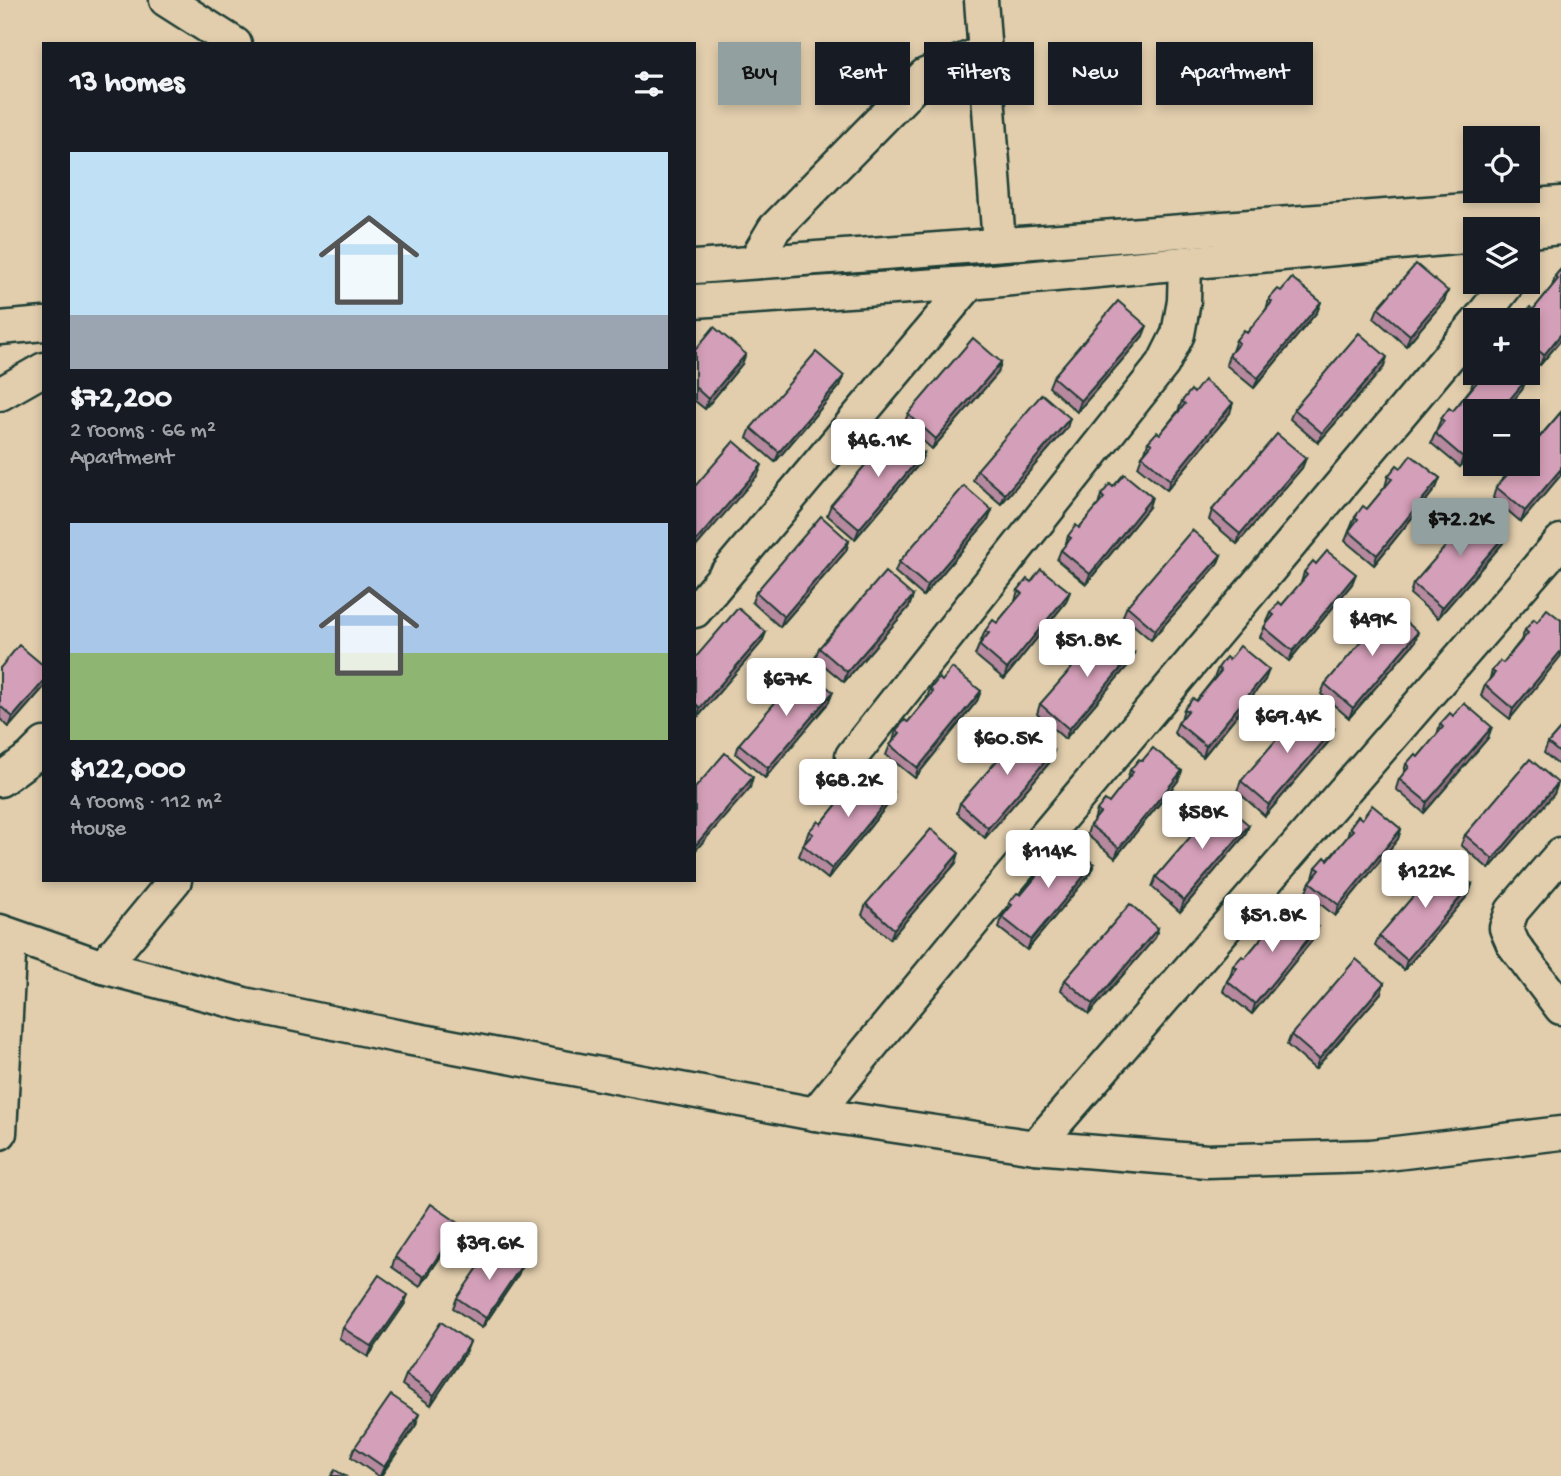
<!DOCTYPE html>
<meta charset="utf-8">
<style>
body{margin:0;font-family:"Gochi Hand",sans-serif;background:#20242c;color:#f1f3f6;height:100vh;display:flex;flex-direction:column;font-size:26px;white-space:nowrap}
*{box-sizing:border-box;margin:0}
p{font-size:23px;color:#9ea1a6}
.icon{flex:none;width:38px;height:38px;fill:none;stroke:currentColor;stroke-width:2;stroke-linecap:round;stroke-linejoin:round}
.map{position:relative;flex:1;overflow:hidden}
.side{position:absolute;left:42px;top:42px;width:654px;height:840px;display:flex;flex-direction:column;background:#171b24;border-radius:0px;box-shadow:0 4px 10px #0003}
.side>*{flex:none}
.top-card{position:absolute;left:718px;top:42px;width:665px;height:63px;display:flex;gap:14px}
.controls{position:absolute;left:1463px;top:126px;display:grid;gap:14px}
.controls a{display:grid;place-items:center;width:77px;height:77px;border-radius:0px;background:#171b24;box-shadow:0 4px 10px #0003;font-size:35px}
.price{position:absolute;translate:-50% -60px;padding:0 16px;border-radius:7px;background:#fff;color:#222;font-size:23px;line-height:46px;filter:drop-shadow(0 2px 4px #0008)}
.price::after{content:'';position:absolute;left:50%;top:42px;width:21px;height:16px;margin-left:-10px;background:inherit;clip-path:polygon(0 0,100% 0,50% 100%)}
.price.on{background:#92a19f;color:#111}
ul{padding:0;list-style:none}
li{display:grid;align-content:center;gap:14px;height:371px;padding:0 28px}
li span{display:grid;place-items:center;height:217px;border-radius:0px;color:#555}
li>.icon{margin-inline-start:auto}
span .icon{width:126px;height:126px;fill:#fffc;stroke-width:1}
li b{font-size:30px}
h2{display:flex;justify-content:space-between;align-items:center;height:84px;padding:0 28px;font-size:30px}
.pill{padding:0 24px;border-radius:0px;background:#171b24;box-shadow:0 4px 10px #0003;font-size:24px;line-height:63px}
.pill.on{background:#92a19f;color:#111}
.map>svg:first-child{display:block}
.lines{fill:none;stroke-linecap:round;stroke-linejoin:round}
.minor-casing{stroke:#1f3d34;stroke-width:37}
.minor{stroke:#e2cead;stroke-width:32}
.wall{fill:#b6899e;stroke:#1f3d34;stroke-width:2}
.shaded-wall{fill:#946f81;stroke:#1f3d34;stroke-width:2}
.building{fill:#d49fb8;stroke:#1f3d34;stroke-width:2}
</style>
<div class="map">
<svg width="1561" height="1476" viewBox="0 0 1561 1476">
<rect width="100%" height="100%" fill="#e2cead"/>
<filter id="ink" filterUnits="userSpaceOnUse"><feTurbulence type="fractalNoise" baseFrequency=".0143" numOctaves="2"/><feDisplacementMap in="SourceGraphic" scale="14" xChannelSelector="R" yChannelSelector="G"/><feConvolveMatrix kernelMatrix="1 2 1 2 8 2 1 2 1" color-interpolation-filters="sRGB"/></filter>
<g filter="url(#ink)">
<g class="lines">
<!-- minor casing -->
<g class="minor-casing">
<g id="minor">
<path d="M166,0L235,44"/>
<path d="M981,0L999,244"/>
<path d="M1528,231L1561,228"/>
<path d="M755,261L774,229L925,75L985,52"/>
<path d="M695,267L1561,203"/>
<path d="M695,301L970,283L1475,236"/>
<path d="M1479,320L1509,282"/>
<path d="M0,328L44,324"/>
<path d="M0,394L44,369"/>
<path d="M695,611L970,283"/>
<path d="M852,756L1163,364L1178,334L1184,301L1185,263"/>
<path d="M0,780L30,758L44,744"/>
<path d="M1561,854L1512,911L1506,928L1513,944L1561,1008"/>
<path d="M0,931L103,967L244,1004L396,1036L815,1114L1035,1147L1207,1161L1371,1156L1561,1133"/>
<path d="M103,967L175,880"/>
<path d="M815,1114L983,910L1475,325"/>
<path d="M0,1133L10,936"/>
<path d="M1035,1147L1561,541"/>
</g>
</g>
<!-- minor -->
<use href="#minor" class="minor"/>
</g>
<!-- wall -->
<g class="wall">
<path d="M1561,269V340L1540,365L1528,355V320H1521L1522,317L1533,310L1552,287L1555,276Z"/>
<path d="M1281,291L1321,302L1317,312L1254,388L1226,365L1229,355L1232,351L1236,340L1247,333L1266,310L1269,299Z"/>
<path d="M1448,291L1444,301L1406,346L1374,318L1378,308Z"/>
<path d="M1143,336L1077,412L1049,387L1053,377Z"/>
<path d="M695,350L742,364L705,409L695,401Z"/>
<path d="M1001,362L998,373L932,449L904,424L908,414Z"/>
<path d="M1384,367L1318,443L1290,419L1294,409Z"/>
<path d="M844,376L840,386L775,462L747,438L751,428Z"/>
<path d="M1474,378L1526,380L1522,390L1475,411V447L1460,467L1431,443L1441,419L1453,411L1471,388Z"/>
<path d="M1194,393L1230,413L1167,490L1138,467L1142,456L1145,452L1148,442L1160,434L1178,411L1182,401Z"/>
<path d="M1561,412V475L1521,522L1493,498L1496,487Z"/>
<path d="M1067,428L1001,504L973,480L977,470Z"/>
<path d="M924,453L920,463L855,539L827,515L831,505Z"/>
<path d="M1306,458L1302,468L1237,544L1209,520L1212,510Z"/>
<path d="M1401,468L1440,478L1436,488L1374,565L1345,541L1355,517L1367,509L1385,487L1388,476Z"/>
<path d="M1101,495L1149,507L1086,584L1057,560L1061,550L1065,546L1068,536L1079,528L1098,506Z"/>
<path d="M992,510L988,520L923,596L895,572L899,562Z"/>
<path d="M849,541L846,551L780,627L752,602L756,592Z"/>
<path d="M1503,543L1438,618L1410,594L1413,584Z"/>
<path d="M1221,555L1217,565L1151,640L1123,616L1127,606Z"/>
<path d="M1316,564L1352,584L1289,661L1260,637L1271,613L1282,605L1301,583L1304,572Z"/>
<path d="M1031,582L1066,602L1004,679L975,655L985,631L997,623L1015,601L1018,590Z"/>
<path d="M913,596L909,607L844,682L815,658L819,648Z"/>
<path d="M1561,620L1510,719L1481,696L1485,685L1489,681L1492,671L1503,663L1521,640L1525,630L1537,622Z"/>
<path d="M766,632L762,642L697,718L695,717V658Z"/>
<path d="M1415,642L1349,718L1321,694L1325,684Z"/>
<path d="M1134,653L1130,663L1065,739L1037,714L1040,704Z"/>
<path d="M1229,660L1265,680L1203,757L1174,733L1178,723L1181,719L1184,709L1196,701L1214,678L1218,668Z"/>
<path d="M44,666V687L9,727L0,719V668Z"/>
<path d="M942,681L981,691L977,701L915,778L886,755L890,745L893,741L896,730L908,722L926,700L930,689Z"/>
<path d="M829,702L765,778L736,754L739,744Z"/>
<path d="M1453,716L1488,738L1424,813L1396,789L1399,779L1403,775L1406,764L1418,757L1437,735L1440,724Z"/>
<path d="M1561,728V767L1544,753L1548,743Z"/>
<path d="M1334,729L1331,739L1265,816L1237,791L1241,781Z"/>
<path d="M1054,751L1050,762L985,838L957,813L960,803Z"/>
<path d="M1142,761L1182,771L1178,781L1115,858L1087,835L1090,825L1094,821L1097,810L1109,803L1127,780L1130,770Z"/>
<path d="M855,782L894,792L890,802L828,879L799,856L809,831L821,824L840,801L843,790Z"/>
<path d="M1558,783L1554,794L1489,869L1461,845L1465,835Z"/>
<path d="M1362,819L1401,829L1398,839L1335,916L1306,892L1310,882L1313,878L1316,867L1328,860L1347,838L1350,827Z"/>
<path d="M1249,825L1245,835L1180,912L1152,887L1156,877Z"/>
<path d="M1054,854L1094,864L1090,874L1027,950L999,928L1002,917L1006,913L1009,903L1021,895L1039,873L1042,862Z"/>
<path d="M956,863L890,939L862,915L866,904Z"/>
<path d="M1472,884L1469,894L1404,970L1375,946L1379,936Z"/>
<path d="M1266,925L1315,937L1252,1014L1223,991L1227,981L1230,976L1233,966L1245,958L1263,936Z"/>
<path d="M1158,928L1155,938L1089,1014L1061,990L1065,980Z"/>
<path d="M1384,983L1381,993L1315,1069L1287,1045L1291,1035Z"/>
<path d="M456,1234L420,1287L392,1267L395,1257Z"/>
<path d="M522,1265L518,1275L482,1328L453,1308L457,1298Z"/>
<path d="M404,1305L368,1357L339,1338L343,1328Z"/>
<path d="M466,1352L431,1405L402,1385L406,1375Z"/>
<path d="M416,1425L381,1476H378L351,1457L355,1447Z"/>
</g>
<!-- shaded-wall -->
<g class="shaded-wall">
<path d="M1448,291L1444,301L1406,346L1410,335Z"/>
<path d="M1321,302L1317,312L1254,388L1258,378Z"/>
<path d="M1147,326L1143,336L1077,412L1081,401Z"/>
<path d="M1561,334V340L1540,365L1544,355Z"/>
<path d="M746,354L742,364L705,409L708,399Z"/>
<path d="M1387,357L1384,367L1318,443L1322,433Z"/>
<path d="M1001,362L998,373L932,449L936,439Z"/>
<path d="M844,376L840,386L775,462L779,452Z"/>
<path d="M1526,380L1522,390L1505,411H1500Z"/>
<path d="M1233,403L1230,413L1167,490L1170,480Z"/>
<path d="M1070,418L1067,428L1001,504L1005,494Z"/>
<path d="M1475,442V447L1460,467L1463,457Z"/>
<path d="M924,453L920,463L855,539L859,529Z"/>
<path d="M1306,458L1302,468L1237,544L1240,534Z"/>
<path d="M762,465L758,475L695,548L696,541Z"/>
<path d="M1561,469V475L1521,522L1525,511Z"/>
<path d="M1440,478L1436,488L1374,565L1377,555Z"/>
<path d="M1152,497L1149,507L1086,584L1090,574Z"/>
<path d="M992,510L988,520L923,596L927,586Z"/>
<path d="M1507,533L1503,543L1438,618L1442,608Z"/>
<path d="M849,541L846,551L780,627L784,617Z"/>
<path d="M1221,555L1217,565L1151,640L1155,630Z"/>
<path d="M1356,574L1352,584L1289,661L1293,651Z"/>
<path d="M1070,592L1066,602L1004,679L1007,669Z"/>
<path d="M913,596L909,607L844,682L847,672Z"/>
<path d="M766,632L762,642L697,718L700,708Z"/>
<path d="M1418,632L1415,642L1349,718L1353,708Z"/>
<path d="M1561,651V656L1510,719L1513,709Z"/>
<path d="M1134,653L1130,663L1065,739L1069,729Z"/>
<path d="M1269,670L1265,680L1203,757L1206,746Z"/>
<path d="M44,681V687L9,727L13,717Z"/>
<path d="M981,691L977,701L915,778L918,768Z"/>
<path d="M833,692L829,702L765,778L768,768Z"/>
<path d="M1492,727L1488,738L1424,813L1427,802Z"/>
<path d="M1334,729L1331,739L1265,816L1269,805Z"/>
<path d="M1054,751L1050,762L985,838L988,828Z"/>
<path d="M1182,771L1178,781L1115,858L1119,848Z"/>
<path d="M753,777L750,788L695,851V846Z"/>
<path d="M1558,783L1554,794L1489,869L1493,859Z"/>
<path d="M894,792L890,802L828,879L832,869Z"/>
<path d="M1249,825L1245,835L1180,912L1184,901Z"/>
<path d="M1401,829L1398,839L1335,916L1339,905Z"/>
<path d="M959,853L956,863L890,939L894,929Z"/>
<path d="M1094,864L1090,874L1027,950L1031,940Z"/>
<path d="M1472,884L1469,894L1404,970L1407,960Z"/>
<path d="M1318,927L1315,937L1252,1014L1255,1004Z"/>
<path d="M1158,928L1155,938L1089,1014L1093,1004Z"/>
<path d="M1384,983L1381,993L1315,1069L1319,1059Z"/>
<path d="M460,1224L456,1234L420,1287L424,1277Z"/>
<path d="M522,1265L518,1275L482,1328L486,1318Z"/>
<path d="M408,1295L404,1305L368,1357L372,1347Z"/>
<path d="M470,1342L466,1352L431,1405L434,1395Z"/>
<path d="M419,1414L416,1425L380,1476L384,1467Z"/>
</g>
<!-- building -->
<g class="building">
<path d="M1416,264L1448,291L1410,335L1378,308Z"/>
<path d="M1561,269V334L1544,355L1528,342V320H1524L1525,319L1522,317L1530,307L1533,310L1558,279L1555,276Z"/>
<path d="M1292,278L1321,302L1258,378L1229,355L1239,343L1236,340L1244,330L1247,333L1272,302L1269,299L1278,289L1281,291Z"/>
<path d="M1118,301L1147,326L1081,401L1053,377Z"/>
<path d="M714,327L746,354L708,399L695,387V350Z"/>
<path d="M1359,333L1387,357L1322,433L1294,409Z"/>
<path d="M973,338L1001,362L936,439L908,414Z"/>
<path d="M816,352L844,376L779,452L751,428Z"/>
<path d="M1478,373H1517L1526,380L1500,411H1475V442L1463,457L1435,433L1444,421L1441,419L1449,408L1453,411L1478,381L1474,378Z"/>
<path d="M1204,380L1233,403L1170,480L1142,456L1152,444L1148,442L1157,432L1160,434L1185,404L1182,401L1191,390L1194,393Z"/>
<path d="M1042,394L1070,418L1005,494L977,470Z"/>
<path d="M1561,412V469L1525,511L1496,487L1517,464H1528V451Z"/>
<path d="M896,429L924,453L859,529L831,505Z"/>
<path d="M1277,434L1306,458L1240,534L1212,510Z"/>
<path d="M734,441L762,465L696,541L695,539V486Z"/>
<path d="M1411,455L1440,478L1377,555L1349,531L1358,519L1355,517L1363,506L1367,509L1392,479L1388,476L1397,465L1401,468Z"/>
<path d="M1124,474L1152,497L1090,574L1061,550L1071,538L1068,536L1076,525L1079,528L1104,498L1101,495L1110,484L1113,487Z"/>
<path d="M964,486L992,510L927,586L899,562Z"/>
<path d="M1479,508L1507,533L1442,608L1413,584Z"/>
<path d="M821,516L849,541L784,617L756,592Z"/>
<path d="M1192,530L1221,555L1155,630L1127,606Z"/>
<path d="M1327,551L1356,574L1293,651L1264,627L1274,615L1271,613L1279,602L1282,605L1307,575L1304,572L1313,561L1316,564Z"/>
<path d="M1041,569L1070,592L1007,669L979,645L989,633L985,631L993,620L997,623L1022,593L1018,590L1027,579L1031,582Z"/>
<path d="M885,572L913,596L847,672L819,648Z"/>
<path d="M738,608L766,632L700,708L695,703V658Z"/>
<path d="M1390,608L1418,632L1353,708L1325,684Z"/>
<path d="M1547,609L1561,620V651L1513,709L1485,685L1495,673L1492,671L1500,661L1503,663L1528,633L1525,630L1534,619L1537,622Z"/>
<path d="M1106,629L1134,653L1069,729L1040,704Z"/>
<path d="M19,645L44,666V681L13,717L0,706V668Z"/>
<path d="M1240,646L1269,670L1206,746L1178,723L1188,711L1184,709L1193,698L1196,701L1221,671L1218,668L1226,657L1229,660Z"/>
<path d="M805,668L833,692L768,768L739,744Z"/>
<path d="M952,668L981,691L918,768L890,745L900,733L896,730L905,720L908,722L933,692L930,689L939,678L942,681Z"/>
<path d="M1464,703L1492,727L1427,802L1399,779L1409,767L1406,764L1415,754L1418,757L1443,727L1440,724L1450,713L1453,716Z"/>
<path d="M1306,705L1334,729L1269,805L1241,781Z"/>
<path d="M1026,727L1054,751L988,828L960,803Z"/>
<path d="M1561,728V754L1548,743Z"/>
<path d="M1153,748L1182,771L1119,848L1090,825L1100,813L1097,810L1105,800L1109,803L1133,772L1130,770L1139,759L1142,761Z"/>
<path d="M725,753L753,777L695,846V788Z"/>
<path d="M1530,759L1558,783L1493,859L1465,835Z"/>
<path d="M866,769L894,792L832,869L803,845L813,834L809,831L818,821L821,824L846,793L843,790L852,779L855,782Z"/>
<path d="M1221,801L1249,825L1184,901L1156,877Z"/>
<path d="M1372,805L1401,829L1339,905L1310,882L1320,870L1316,867L1325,857L1328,860L1353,830L1350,827L1358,816L1362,819Z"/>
<path d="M931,829L959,853L894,929L866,904Z"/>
<path d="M1065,841L1094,864L1031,940L1002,917L1012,905L1009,903L1017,893L1021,895L1046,865L1042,862L1051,851L1054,854Z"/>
<path d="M1444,860L1472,884L1407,960L1379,936Z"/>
<path d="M1130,904L1158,928L1093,1004L1065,980Z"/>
<path d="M1289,904L1318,927L1255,1004L1227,981L1237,968L1233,966L1242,956L1245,958L1270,928L1266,925L1276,914L1279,917Z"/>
<path d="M1356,959L1384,983L1319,1059L1291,1035Z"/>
<path d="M431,1204L460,1224L424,1277L395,1257Z"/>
<path d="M493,1246L522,1265L486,1318L457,1298Z"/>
<path d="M379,1275L408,1295L372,1347L343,1328Z"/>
<path d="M441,1322L470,1342L434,1395L406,1375Z"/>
<path d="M391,1395L419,1414L384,1467L355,1447Z"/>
<path d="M335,1470L345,1476H331Z"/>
</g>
</g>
</svg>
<div class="controls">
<a><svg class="icon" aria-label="locate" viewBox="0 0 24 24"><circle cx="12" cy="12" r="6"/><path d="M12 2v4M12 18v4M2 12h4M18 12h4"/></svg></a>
<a><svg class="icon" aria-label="layers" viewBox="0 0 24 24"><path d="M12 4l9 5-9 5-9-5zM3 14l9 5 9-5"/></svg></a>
<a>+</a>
<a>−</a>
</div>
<b class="price" style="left:878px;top:479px">$46.1K</b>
<b class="price on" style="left:1460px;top:558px">$72.2K</b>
<b class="price" style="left:1372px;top:658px">$49K</b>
<b class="price" style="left:1087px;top:679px">$51.8K</b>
<b class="price" style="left:786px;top:718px">$67K</b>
<b class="price" style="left:1287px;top:755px">$69.4K</b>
<b class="price" style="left:1007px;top:777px">$60.5K</b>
<b class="price" style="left:848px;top:819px">$68.2K</b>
<b class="price" style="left:1202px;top:851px">$58K</b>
<b class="price" style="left:1048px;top:890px">$114K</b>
<b class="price" style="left:1425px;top:910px">$122K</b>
<b class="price" style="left:1272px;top:954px">$51.8K</b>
<b class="price" style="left:489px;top:1282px">$39.6K</b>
<div class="top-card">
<a class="pill on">Buy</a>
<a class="pill">Rent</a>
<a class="pill">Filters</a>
<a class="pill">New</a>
<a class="pill">Apartment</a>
</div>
<section class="side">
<h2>13 homes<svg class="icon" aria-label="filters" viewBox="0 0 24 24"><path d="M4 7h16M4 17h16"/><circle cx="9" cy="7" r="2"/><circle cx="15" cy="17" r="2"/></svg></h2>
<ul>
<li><span style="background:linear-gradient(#bfe0f5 75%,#9aa5b1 0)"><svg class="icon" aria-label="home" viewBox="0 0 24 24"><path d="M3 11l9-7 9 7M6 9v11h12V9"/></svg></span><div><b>$72,200</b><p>2 rooms · 66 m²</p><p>Apartment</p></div></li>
<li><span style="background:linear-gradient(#a9c7e8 60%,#8fb573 0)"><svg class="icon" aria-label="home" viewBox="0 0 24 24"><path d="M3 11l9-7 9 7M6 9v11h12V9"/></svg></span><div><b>$122,000</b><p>4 rooms · 112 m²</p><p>House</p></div></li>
</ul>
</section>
</div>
